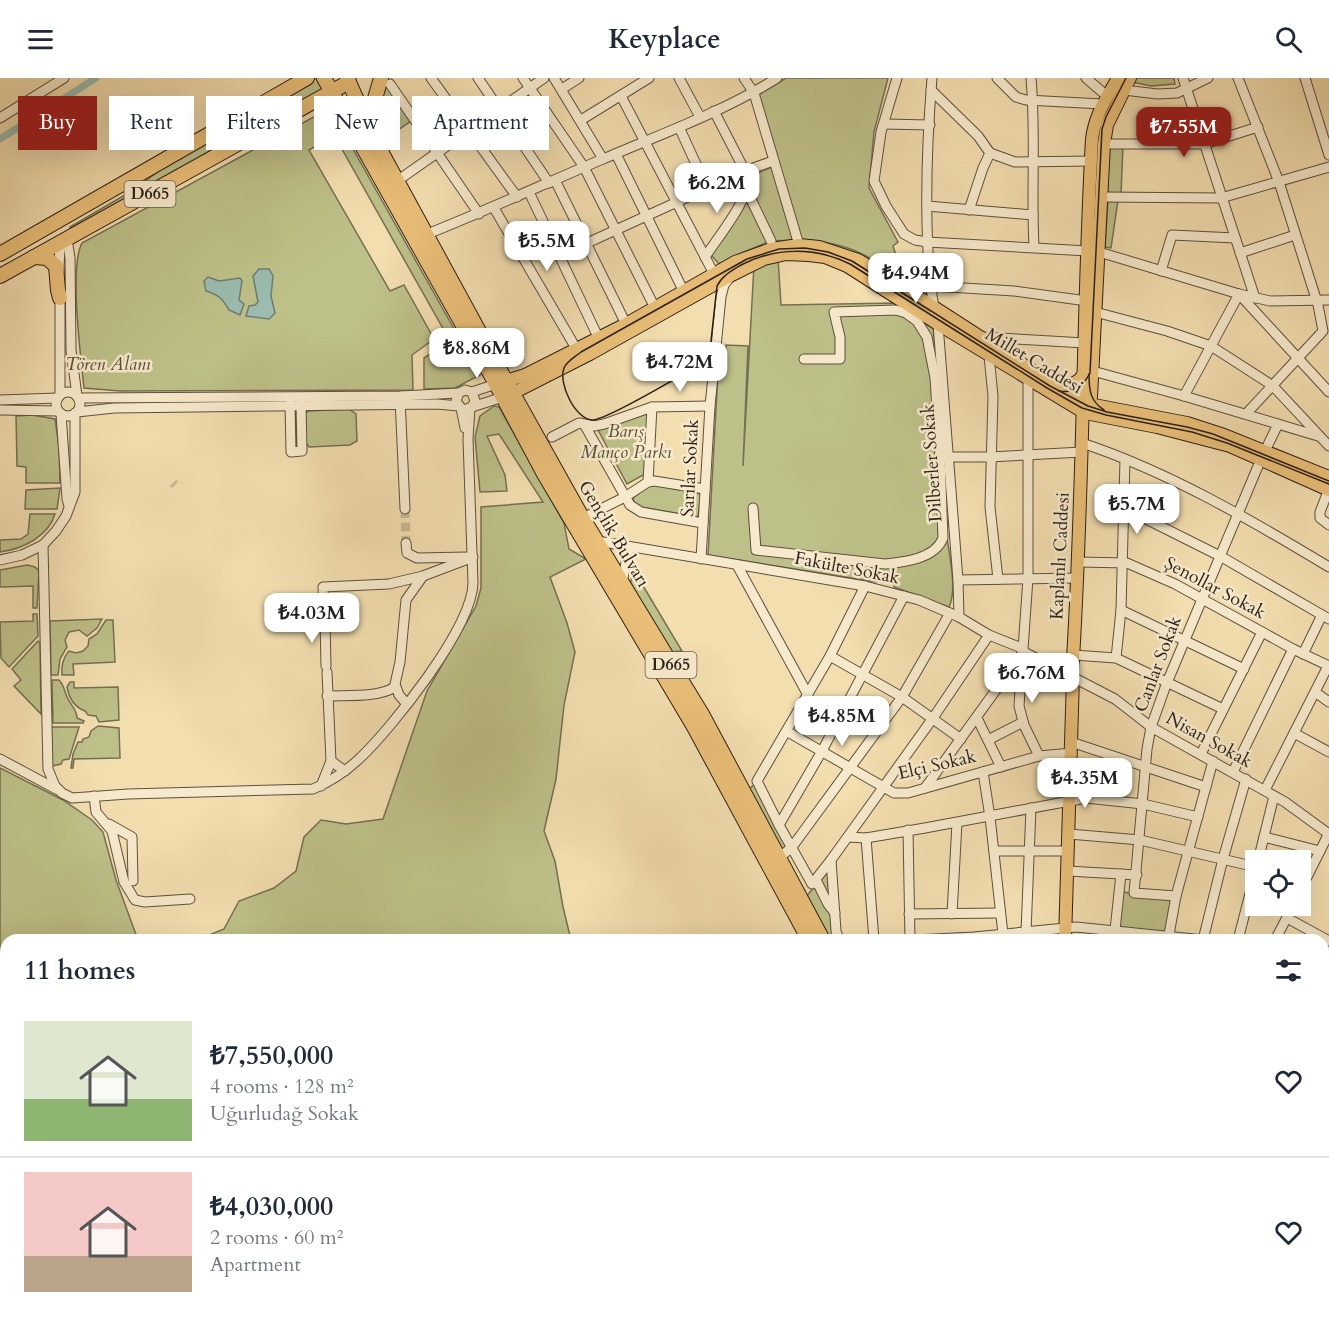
<!DOCTYPE html>
<meta charset="utf-8">
<style>
body{margin:0;font-family:Cardo,serif;background:#f6f6f7;color:#1f2937;height:100vh;display:flex;flex-direction:column;font-size:22px;white-space:nowrap}
*{box-sizing:border-box;margin:0}
p{font-size:20px;color:#747a83}
.icon{flex:none;width:33px;height:33px;fill:none;stroke:currentColor;stroke-width:2;stroke-linecap:round;stroke-linejoin:round}
.map{position:relative;flex:1;overflow:hidden}
.details{position:absolute;left:0px;top:856px;width:1329px;height:386px;display:flex;flex-direction:column;background:#fff;border-radius:18px 18px 0 0;box-shadow:0 6px 24px #0002}
.details>*{flex:none}
.hud{position:absolute;left:18px;top:18px;width:600px;height:54px;display:flex;gap:12px}
.controls{position:absolute;left:1245px;top:772px;display:grid;gap:12px}
.controls a{display:grid;place-items:center;width:66px;height:66px;border-radius:0px;background:#fff;box-shadow:0 6px 24px #0002;font-size:30px}
.price{position:absolute;translate:-50% -51px;padding:0 14px;border-radius:12px;background:#fff;color:#222;font-size:20px;line-height:39px;filter:drop-shadow(0 2px 3px #0008)}
.price::after{content:'';position:absolute;left:50%;top:36px;width:18px;height:14px;margin-left:-9px;background:inherit;clip-path:polygon(0 0,100% 0,50% 100%)}
.price.current{background:#8f2418;color:#fff}
ul{padding:0;list-style:none}
li{display:flex;align-items:center;gap:18px;height:150px;padding:0 24px}
li+li{border-top:2px solid #e0e1e3}
li span{display:grid;place-items:center;flex:none;width:168px;height:120px;border-radius:0px;color:#555}
li>.icon{margin-inline-start:auto}
span .icon{width:72px;height:72px;fill:#fffc;stroke-width:1}
li b{font-size:26px}
h2{display:flex;justify-content:space-between;align-items:center;height:72px;padding:0 24px;font-size:26px}
.tag{padding:0 21px;border-radius:0px;background:#fff;box-shadow:0 6px 24px #0002;font-size:21px;line-height:54px}
.tag.current{background:#8f2418;color:#fff}
header{display:flex;justify-content:space-between;align-items:center;height:78px;padding:0 24px;background:#fff;font-size:27px;font-weight:800}
.map>svg:first-child{display:block}
.green{fill:#bec089;stroke:#747052;stroke-width:1.5}
.water{fill:#9bbcaf;stroke:#6e7d73;stroke-width:1.5}
.lines{fill:none;stroke-linecap:round;stroke-linejoin:round}
.canal{stroke:#9bbcaf;stroke-width:7}
.minor-tunnel{stroke:#cbb892;stroke-width:9;stroke-dasharray:9 4.5;stroke-linecap:butt}
.minor-casing{stroke:#5d4f40;stroke-width:11}
.major-casing{stroke:#2b1f1a;stroke-width:14}
.highway-casing{stroke:#2b1f1a;stroke-width:16}
.minor{stroke:#f7eacc;stroke-width:9}
.major{stroke:#eabf78;stroke-width:12}
.highway{stroke:#eabf78;stroke-width:14}
.tram{stroke:#2b1f1a;stroke-width:1.5}
.labels{text-anchor:middle;dominant-baseline:central;stroke-width:5;stroke-linejoin:round;paint-order:stroke}
.shield{fill:#f7eacc;stroke:#685c4f;stroke-width:1.5}
.shield-label{font-size:16px;font-weight:bold;fill:#2b1f1a}
.street-label{font-size:18px;fill:#2b1f1a;stroke:#f7eacc}
.park-label{font-size:18px;font-style:italic;fill:#574f3b;stroke:#f7eacc}
</style>
<header><svg class="icon" aria-label="menu" viewBox="0 0 24 24"><path d="M4 6h16M4 12h16M4 18h16"/></svg>Keyplace<svg class="icon" aria-label="search" viewBox="0 0 24 24"><circle cx="10" cy="10" r="6"/><path d="M15 15l6 6"/></svg></header>
<div class="map">
<svg width="1329" height="1241" viewBox="0 0 1329 1241">
<rect width="100%" height="100%" fill="#f3deb0"/>
<filter id="stains"><feTurbulence type="fractalNoise" baseFrequency=".00333" numOctaves="4"/><feColorMatrix values="0 0 0 0 .2 0 0 0 0 .09 0 0 0 0 .02 0 0 0 .5 -.17"/></filter>
<radialGradient id="worn" r=".72"><stop offset=".6" stop-color="#630" stop-opacity="0"/><stop offset="1" stop-color="#630" stop-opacity=".3"/></radialGradient>
<!-- green -->
<g class="green">
<path d="M316,0L324,12L70,151V149L130,114L174,82Z"/>
<path d="M786,0H888L874,54L869,110L898,164L893,168L903,200C890,194 878,185 866,178C848,168 822,162 801,162L758,17Z"/>
<path d="M1134,0H1174L1175,6L1151,8L1132,4Z"/>
<path d="M385,5L411,43L385,61L378,36Z"/>
<path d="M327,34L335,39L480,297L455,310L424,311V280L450,263L334,57L309,72L390,213L404,207L434,261L412,277L413,312L120,313L84,310C81,281 69,188 82,165L321,35Z"/>
<path d="M1108,66L1123,67L1121,116L1115,118L1107,113Z"/>
<path d="M772,89L793,162L771,163L744,174L719,186L711,177L760,94Z"/>
<path d="M1108,120L1118,122L1111,170L1105,169Z"/>
<path d="M778,180L781,227L895,225L933,248C940,316 941,384 946,452C948,472 958,511 949,529L894,509V504L878,500L876,504L708,477L719,276H725L726,267L748,268L743,388L754,187Z"/>
<path d="M494,328L499,329L564,445L569,471L586,481L550,499L567,545L575,574L564,627L556,701L544,753L555,783L563,829L571,862H197L224,851L239,823L274,810L296,793L304,759L321,742L346,746L383,741L427,613L476,528L481,510V429L543,424L499,356L487,358L505,397L507,413L480,414L475,359L480,338Z"/>
<path d="M349,331L356,336L357,363L350,367L309,369L305,364V335L309,333Z"/>
<path d="M648,332L645,396L627,406L598,352Z"/>
<path d="M32,337L55,341L59,369L60,405H26V389L17,388L16,338Z"/>
<path d="M655,407L701,416L698,439L641,429L634,425L633,420L648,408Z"/>
<path d="M60,410L57,431H25L26,412Z"/>
<path d="M30,436H55C48,459 22,471 0,474V462L21,461L28,456Z"/>
<path d="M27,487L35,489L39,493L37,530H33V508L0,509V492Z"/>
<path d="M633,491L682,573L669,574L630,509Z"/>
<path d="M33,536H37L38,558L9,589L1,580L0,544L33,543Z"/>
<path d="M102,541L97,550L87,558L79,552L69,554L65,562L67,569L60,581L58,597H51L50,543Z"/>
<path d="M106,542H113L115,584L73,586L74,597H62C61,588 63,580 69,573L76,575L83,573L88,568L89,561L97,556Z"/>
<path d="M38,563L40,565L41,636L14,608L21,602L12,591Z"/>
<path d="M52,602H59C65,608 64,614 68,621C72,629 77,632 77,640L84,643L83,645H53Z"/>
<path d="M70,604H74V610L118,609L119,642L99,644L96,638L88,637L85,633C74,629 69,620 67,609Z"/>
<path d="M98,648L119,650L120,680L74,681L73,690H71L73,676L78,664H82L83,661L89,659L91,653Z"/>
<path d="M51,649H79L69,681L63,682L61,686L52,688Z"/>
<path d="M0,690L63,722L92,742L103,754L116,802L138,862H6V1236H644L639,1241H0Z"/>
<path d="M754,707L787,767L781,773L747,712Z"/>
<path d="M827,792L832,857L835,862H829L806,819Z"/>
<path d="M1119,814L1176,818L1169,858L1115,852Z"/>
<path d="M1323,1065L1329,1066V1153H1323Z"/>
<path d="M831,1236H1057L1056,1241H831L833,1240Z"/>
</g>
<!-- water -->
<g class="water">
<path d="M259,191H269L273,198L271,218L275,235L269,241L246,238L249,228L255,227L258,224L253,198Z"/>
<path d="M208,199L219,203L240,200L242,203L239,222L244,226L240,237L229,232C222,220 219,217 206,213L204,203Z"/>
</g>
<g class="lines">
<!-- canal -->
<path class="canal" d="M0,61L96,0"/>
<!-- minor-tunnel -->
<g class="minor-tunnel">
<path d="M173,405L175,407"/>
<path d="M405,431L406,465"/>
</g>
<!-- minor casing -->
<g class="minor-casing">
<g id="minor">
<path d="M431,0L517,119"/>
<path d="M478,0L549,105"/>
<path d="M523,0L584,89L655,230"/>
<path d="M554,0L603,81"/>
<path d="M679,0L700,39"/>
<path d="M744,0L754,15L799,167"/>
<path d="M897,0L881,54L874,103L886,128L904,156L915,162L927,164L1088,173"/>
<path d="M932,0C928,49 926,98 927,146C928,180 929,214 938,246L958,502L959,539"/>
<path d="M997,0L1016,19L1026,22L1102,26"/>
<path d="M1031,0C1036,56 1031,113 1034,169"/>
<path d="M1086,0L1107,18"/>
<path d="M1183,0L1255,220"/>
<path d="M1238,0L1279,104L1318,227L1323,253L1246,336"/>
<path d="M1305,0L1329,77"/>
<path d="M390,6L479,136"/>
<path d="M562,11L579,0"/>
<path d="M931,12L978,58L990,75L1015,84L1091,83"/>
<path d="M1124,12L1157,16L1177,15L1208,0"/>
<path d="M621,18L714,196"/>
<path d="M0,40L64,0"/>
<path d="M581,42L649,0"/>
<path d="M884,46L930,47"/>
<path d="M679,49L707,110"/>
<path d="M1104,66H1204L1258,49"/>
<path d="M616,76L684,214"/>
<path d="M555,102L626,246"/>
<path d="M397,103L544,0"/>
<path d="M747,113L771,163"/>
<path d="M529,114L599,261"/>
<path d="M1102,119L1221,120L1329,89"/>
<path d="M927,128L1033,137"/>
<path d="M494,130L577,272"/>
<path d="M969,132L983,90L990,75"/>
<path d="M425,157C485,133 544,106 603,81C661,56 723,34 777,0"/>
<path d="M67,161L70,180L71,272L77,318"/>
<path d="M585,166L745,93L773,83"/>
<path d="M1099,174L1239,216L1270,223L1329,222"/>
<path d="M1240,175L1295,157"/>
<path d="M705,179C716,162 752,118 748,99L714,33"/>
<path d="M59,193L60,165"/>
<path d="M1161,193L1172,157L1235,160"/>
<path d="M931,208L1014,213L1087,223"/>
<path d="M60,216V317"/>
<path d="M1239,216L1329,314"/>
<path d="M1095,234L1167,253L1211,268L1273,308L1329,368"/>
<path d="M982,259L1085,265"/>
<path d="M989,278L993,318L990,429L998,501"/>
<path d="M804,281H840V259L834,234L896,232L906,235L917,243L927,259L935,300L940,379"/>
<path d="M1089,292L1184,318L1318,358"/>
<path d="M1028,301V500L1019,628L1024,647L1039,678"/>
<path d="M472,314L496,306"/>
<circle cx="68" cy="326" r="12"/>
<path d="M1184,318L1239,216"/>
<path d="M78,320L400,318L459,315"/>
<path d="M400,320L405,431"/>
<path d="M0,322L58,320"/>
<path d="M290,326L291,374L302,373L301,326"/>
<path d="M472,329L503,319"/>
<path d="M652,329L710,328"/>
<path d="M0,332L58,333"/>
<path d="M77,334L114,330L437,326L459,328"/>
<path d="M61,336L67,421L69,428"/>
<path d="M584,346L630,427L641,434L703,445"/>
<path d="M465,350L461,330L456,323L459,315L465,312L472,314L475,323L472,329L466,331"/>
<path d="M552,359L579,345L594,348L604,346L652,329L648,404"/>
<path d="M1082,365C1169,394 1251,442 1329,489"/>
<path d="M1265,373L1278,346"/>
<path d="M1329,411L1320,434V440L1329,447"/>
<path d="M753,430L756,472L885,486C904,484 935,481 943,460L940,379H990L1082,374"/>
<path d="M1124,430L1220,478L1329,541"/>
<path d="M589,437L625,419L648,404L654,403L705,411"/>
<path d="M597,463L865,508L919,522L959,539L989,557L1019,569L1024,574L1115,621L1151,649L1285,724L1329,756"/>
<path d="M406,465L407,475L417,480L467,479"/>
<path d="M43,467L48,691L55,708L62,715L72,720L128,716L313,711C330,704 345,694 359,681C392,650 472,550 473,505L468,361L470,330"/>
<path d="M701,481L710,328L721,219L724,207L730,199"/>
<path d="M0,482L22,477L43,467L56,453L66,438L75,414V335"/>
<path d="M1079,484L1127,485L1175,506L1293,571L1329,588"/>
<path d="M737,487L808,617"/>
<path d="M958,502L1078,500"/>
<path d="M622,505L629,470"/>
<path d="M1121,532L1244,591"/>
<path d="M324,536L323,509L389,506L423,498L473,479"/>
<path d="M325,543L326,588"/>
<path d="M1303,576L1322,537"/>
<path d="M1073,577L1116,580L1223,631"/>
<path d="M830,578L902,619L961,661"/>
<path d="M1116,580L1121,532L1125,381"/>
<path d="M327,594L331,683L345,693"/>
<path d="M1315,614L1329,624"/>
<path d="M327,618C348,617 377,620 395,609"/>
<path d="M407,626L399,617L395,606L400,584L406,522L423,498"/>
<path d="M977,640L1001,689"/>
<path d="M788,654L894,715H908L1039,678L1072,675"/>
<path d="M1294,655L1329,674"/>
<path d="M988,662L1023,644"/>
<path d="M1071,664L1206,709"/>
<path d="M1201,676L1262,554"/>
<path d="M0,681L56,711"/>
<path d="M983,694L990,739L1003,856"/>
<path d="M1233,694L1293,571"/>
<path d="M321,708L331,683"/>
<path d="M925,710L1022,576"/>
<path d="M1265,712L1328,588"/>
<path d="M94,718L96,734L112,753L124,804L135,822L145,824L190,821"/>
<path d="M109,746L132,759L133,803"/>
<path d="M779,747L822,673L904,518"/>
<path d="M908,752L910,862"/>
<path d="M1069,756L1140,762L1256,789"/>
<path d="M848,759L866,760L925,750L1086,720L1143,726L1198,739"/>
<path d="M1264,759L1320,773"/>
<path d="M866,760L874,862"/>
<path d="M994,773H1068"/>
<path d="M779,780L792,769L902,619L950,535"/>
<path d="M831,782L812,806L779,747L757,703L830,578L865,508"/>
<path d="M1258,783L1274,718"/>
<path d="M1068,793L1137,797"/>
<path d="M816,802L828,826L835,835"/>
<path d="M1300,813L1329,755"/>
<path d="M1176,818L1134,815L1147,671L1151,649L1166,607L1261,381"/>
<path d="M909,836L1000,835"/>
<path d="M952,836L957,745"/>
<path d="M1287,840L1329,863"/>
<path d="M1115,852L1121,796"/>
<path d="M1026,854L1031,730"/>
<path d="M839,862L836,853L831,782L933,640L989,557"/>
<path d="M914,862L974,859L1076,849L1204,862"/>
<path d="M1168,862L1176,818L1213,683"/>
<path d="M1203,862L1223,781L1246,701"/>
<path d="M1238,862L1256,792"/>
<path d="M1275,862L1293,828"/>
<path d="M1323,905L1329,907"/>
<path d="M1327,941L1329,928"/>
<path d="M1323,976L1329,977"/>
<path d="M1323,1013L1329,1015"/>
<path d="M1323,1059H1329"/>
<path d="M1073,1236L1074,1241"/>
</g>
</g>
<!-- major casing -->
<g class="major-casing">
<g id="major">
<path d="M506,303L525,297L626,246L735,184L771,171L799,167L819,169L858,182L895,204L1050,304C1062,308 1076,309 1083,297"/>
<path d="M1056,308L1089,326L1187,345L1224,357L1329,399"/>
<path d="M513,315L590,276L728,199L764,181L786,176L809,177L825,179L847,188L938,246L1085,335L1157,349L1230,368L1329,412"/>
<path d="M1085,336L1091,319L1104,66L1107,47L1130,0"/>
<path d="M1065,862L1073,599L1072,596C1084,418 1082,240 1092,61C1095,37 1106,21 1118,0"/>
</g>
</g>
<!-- highway casing -->
<g class="highway-casing">
<g id="highway">
<path d="M324,0L496,306L544,396L694,649L809,862"/>
<path d="M347,0L377,66L506,303L582,439L703,638L823,862"/>
<path d="M376,52L374,24L381,0"/>
<path d="M0,176L307,0"/>
<path d="M34,179L47,180L56,188L58,212L60,220"/>
<path d="M0,198L349,4"/>
<path d="M1323,1162H1329"/>
<path d="M1323,1172H1329"/>
</g>
</g>
<!-- minor -->
<use href="#minor" class="minor"/>
<!-- major -->
<use href="#major" class="major"/>
<!-- highway -->
<use href="#highway" class="highway"/>
<!-- tram -->
<g class="tram">
<path d="M1089,296C1089,312 1090,323 1104,332"/>
<path d="M1059,313C1074,316 1083,308 1090,295L1102,51L1106,39L1126,0"/>
<path d="M1329,403L1213,356L1187,349L1107,334L1088,328L1050,308L852,183L828,174L805,170L779,171L747,181L581,274C575,279 567,283 564,290C558,305 575,341 592,342C606,342 671,303 687,294C697,288 705,282 710,272L717,208C722,198 731,193 741,187C775,169 816,169 850,186L1047,310L1082,330L1106,337L1192,354L1227,365L1329,406"/>
</g>
</g>
<g class="labels">
<!-- shield labels -->
<g class="shield">
<rect x="124.5" y="103" width="51" height="26" rx="4.5"/>
<rect x="645.5" y="574" width="51" height="26" rx="4.5"/>
</g>
<g class="shield-label">
<text x="150" y="116">D665</text>
<text x="671" y="587">D665</text>
</g>
<!-- street labels -->
<g class="street-label">
<text transform="translate(1034 283) rotate(31)">Millet Caddesi</text>
<text transform="translate(932 385) rotate(-94)">Dilberler Sokak</text>
<text transform="translate(690 390) rotate(-87)">Sarılar Sokak</text>
<text transform="translate(614 456) rotate(59)">Gençlik Bulvarı</text>
<text transform="translate(1060 478) rotate(-87)">Kaplanlı Caddesi</text>
<text transform="translate(847 490) rotate(11)">Fakülte Sokak</text>
<text transform="translate(1215 510) rotate(28)">Şenollar Sokak</text>
<text transform="translate(1158 586) rotate(-69)">Canlar Sokak</text>
<text transform="translate(1209 662) rotate(29)">Nisan Sokak</text>
<text transform="translate(937 687) rotate(-13)">Elçi Sokak</text>
</g>
<!-- park labels -->
<g class="park-label">
<text x="108" y="286">Tören Alanı</text>
<text x="626" y="353">Barış<tspan x="626" dy="21">Manço Parkı</tspan></text>
</g>
</g>
<rect width="100%" height="100%" filter="url(#stains)"/>
<rect width="100%" height="100%" fill="url(#worn)"/>
</svg>
<div class="controls">
<a><svg class="icon" aria-label="locate" viewBox="0 0 24 24"><circle cx="12" cy="12" r="6"/><path d="M12 2v4M12 18v4M2 12h4M18 12h4"/></svg></a>
</div>
<b class="price current" style="left:1184px;top:80px">₺7.55M</b>
<b class="price" style="left:717px;top:136px">₺6.2M</b>
<b class="price" style="left:547px;top:194px">₺5.5M</b>
<b class="price" style="left:916px;top:226px">₺4.94M</b>
<b class="price" style="left:477px;top:301px">₺8.86M</b>
<b class="price" style="left:680px;top:315px">₺4.72M</b>
<b class="price" style="left:1137px;top:457px">₺5.7M</b>
<b class="price" style="left:312px;top:566px">₺4.03M</b>
<b class="price" style="left:1032px;top:626px">₺6.76M</b>
<b class="price" style="left:842px;top:669px">₺4.85M</b>
<b class="price" style="left:1085px;top:731px">₺4.35M</b>
<div class="hud">
<a class="tag current">Buy</a>
<a class="tag">Rent</a>
<a class="tag">Filters</a>
<a class="tag">New</a>
<a class="tag">Apartment</a>
</div>
<section class="details">
<h2>11 homes<svg class="icon" aria-label="filters" viewBox="0 0 24 24"><path d="M4 7h16M4 17h16"/><circle cx="9" cy="7" r="2"/><circle cx="15" cy="17" r="2"/></svg></h2>
<ul>
<li><span style="background:linear-gradient(#dfe7d0 65%,#8fb573 0)"><svg class="icon" aria-label="home" viewBox="0 0 24 24"><path d="M3 11l9-7 9 7M6 9v11h12V9"/></svg></span><div><b>₺7,550,000</b><p>4 rooms · 128 m²</p><p>Uğurludağ Sokak</p></div><svg class="icon" aria-label="heart" viewBox="0 0 24 24"><path d="M12 20l-8-8c-3-5 5-10 8-4 3-6 11-1 8 4z"/></svg></li>
<li><span style="background:linear-gradient(#f6c9c9 70%,#b9a48a 0)"><svg class="icon" aria-label="home" viewBox="0 0 24 24"><path d="M3 11l9-7 9 7M6 9v11h12V9"/></svg></span><div><b>₺4,030,000</b><p>2 rooms · 60 m²</p><p>Apartment</p></div><svg class="icon" aria-label="heart" viewBox="0 0 24 24"><path d="M12 20l-8-8c-3-5 5-10 8-4 3-6 11-1 8 4z"/></svg></li>
</ul>
</section>
</div>
